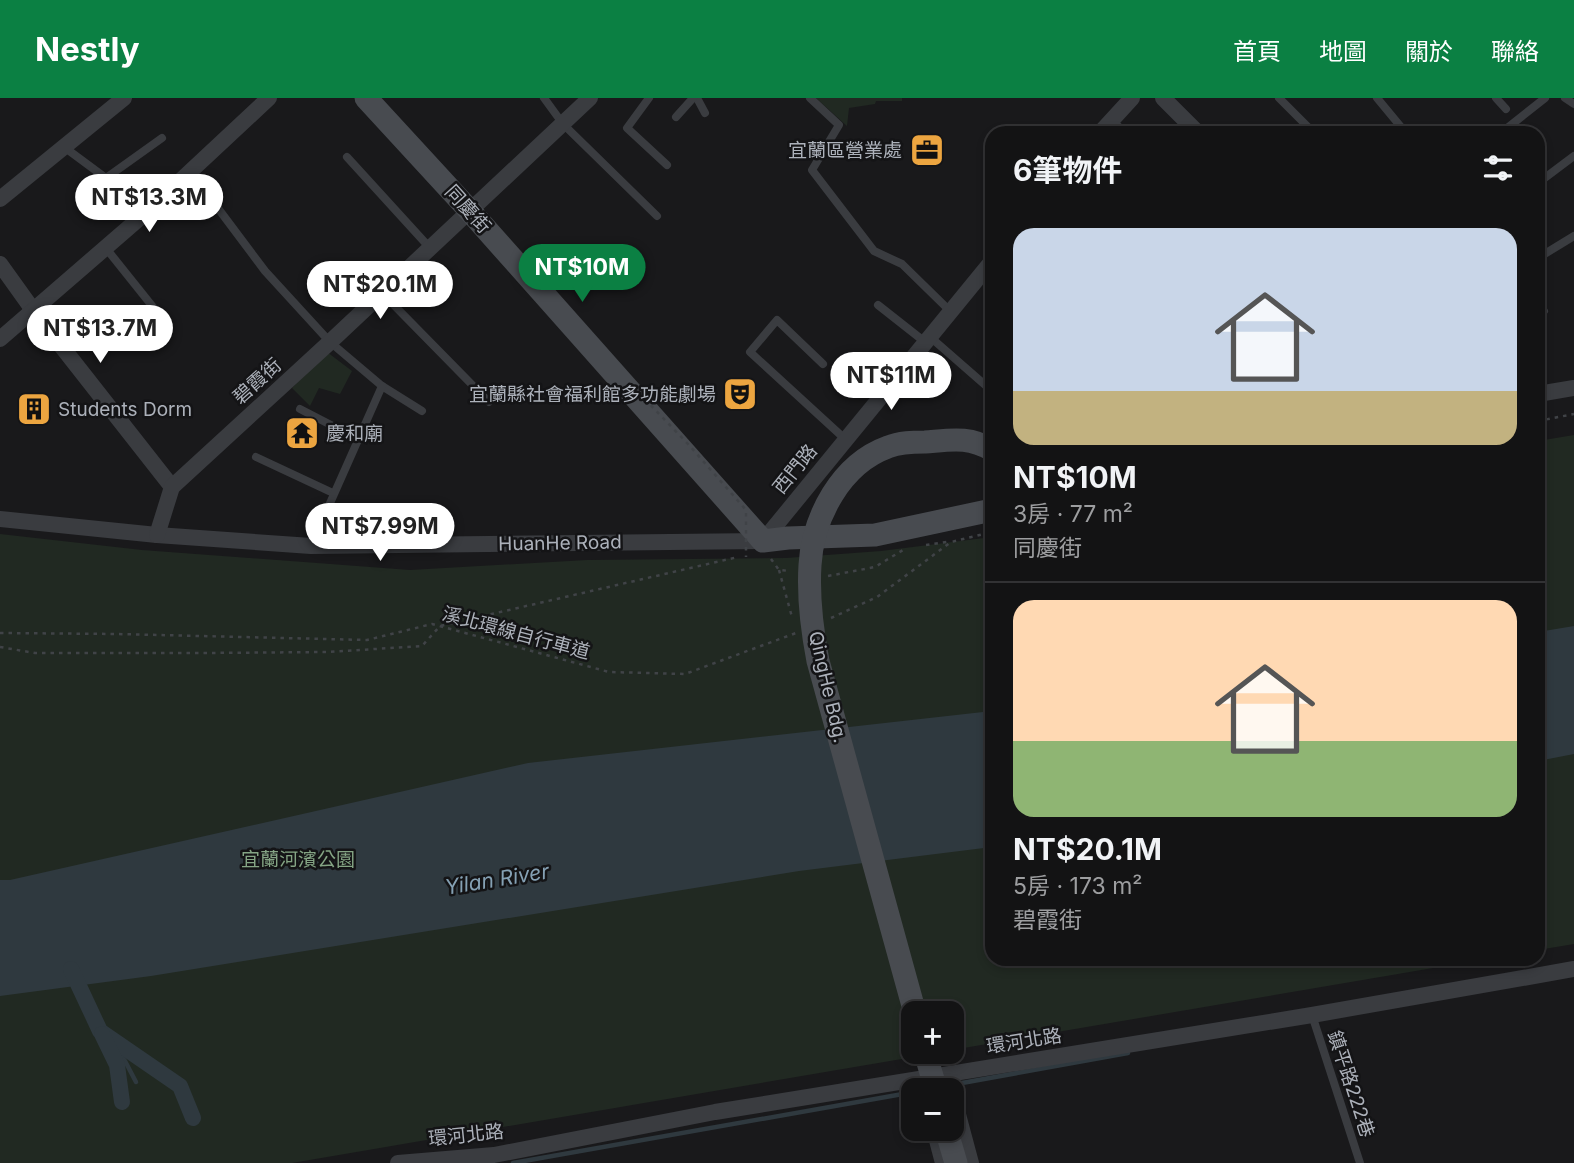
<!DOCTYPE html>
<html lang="zh-TW">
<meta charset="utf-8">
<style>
body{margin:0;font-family:Inter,"Noto Sans TC",sans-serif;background:#1c1c1d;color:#f1f3f6;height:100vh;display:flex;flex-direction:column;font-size:26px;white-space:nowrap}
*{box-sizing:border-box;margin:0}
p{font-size:23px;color:#9d9ea0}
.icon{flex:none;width:38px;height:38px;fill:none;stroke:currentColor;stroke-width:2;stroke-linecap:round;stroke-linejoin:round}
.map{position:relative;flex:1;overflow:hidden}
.drawer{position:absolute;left:985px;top:28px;width:560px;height:840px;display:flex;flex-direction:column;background:#131314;border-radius:21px;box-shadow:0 4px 10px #0003,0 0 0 2px #323234}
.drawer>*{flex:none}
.tools{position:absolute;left:901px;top:903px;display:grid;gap:14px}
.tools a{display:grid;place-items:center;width:63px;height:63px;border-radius:14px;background:#131314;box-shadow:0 4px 10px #0003,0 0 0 2px #323234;font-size:35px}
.price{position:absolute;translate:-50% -60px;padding:0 16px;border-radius:24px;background:#fff;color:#222;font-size:23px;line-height:46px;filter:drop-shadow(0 2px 4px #0008)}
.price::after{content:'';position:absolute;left:50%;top:42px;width:21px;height:16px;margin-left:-10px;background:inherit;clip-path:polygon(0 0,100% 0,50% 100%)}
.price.current{background:#0b8043;color:#fff}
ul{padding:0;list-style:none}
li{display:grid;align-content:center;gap:14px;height:371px;padding:0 28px}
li+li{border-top:2px solid #323234}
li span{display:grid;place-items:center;height:217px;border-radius:21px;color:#555}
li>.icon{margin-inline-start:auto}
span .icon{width:126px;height:126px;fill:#fffc;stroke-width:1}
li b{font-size:30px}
h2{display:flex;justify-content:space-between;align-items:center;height:84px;padding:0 28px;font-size:30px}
header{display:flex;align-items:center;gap:42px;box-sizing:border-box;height:98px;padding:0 35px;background:#0b8043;color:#fff}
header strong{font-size:33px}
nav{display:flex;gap:38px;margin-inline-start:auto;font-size:24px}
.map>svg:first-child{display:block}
.green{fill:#212922}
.water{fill:#2f393f}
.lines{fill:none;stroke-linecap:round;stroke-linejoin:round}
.stream{stroke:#2f393f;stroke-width:4.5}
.canal{stroke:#2f393f;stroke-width:16}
.path{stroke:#404347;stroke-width:2.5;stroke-dasharray:3.5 5;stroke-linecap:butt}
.lane{stroke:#3a3c40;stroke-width:8}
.street{stroke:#3a3c40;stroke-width:16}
.secondary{stroke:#484b50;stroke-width:23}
.path-bridge{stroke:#404347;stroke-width:2.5;stroke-dasharray:3.5 5;stroke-linecap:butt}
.secondary-bridge{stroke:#484b50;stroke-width:23}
.labels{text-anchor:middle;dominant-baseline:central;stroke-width:5;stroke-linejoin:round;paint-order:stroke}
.poi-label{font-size:19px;fill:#acb1ba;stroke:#141416;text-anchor:end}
.street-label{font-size:19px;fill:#acb1ba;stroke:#141416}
.park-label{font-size:19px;fill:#84a484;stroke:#141416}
.water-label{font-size:21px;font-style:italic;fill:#85a1b4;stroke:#141416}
</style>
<header>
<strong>Nestly</strong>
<nav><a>首頁</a><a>地圖</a><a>關於</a><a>聯絡</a></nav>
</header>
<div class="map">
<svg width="1574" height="1065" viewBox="0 0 1574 1065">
<rect width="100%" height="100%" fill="#19191b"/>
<!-- green -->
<g class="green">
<path d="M816,0H902V3H876L875,6L849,10L847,28Z"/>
<path d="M327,254L352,273L340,296L319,290L310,308L292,290Z"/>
<path d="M1574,337V846L1538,852V343Z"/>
<path d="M0,436L142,452L410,472L587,462L786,460L881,453L992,439V861H1486L952,952V915H914V954H943L292,1065H0Z"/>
</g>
<!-- water -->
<g class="water">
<path d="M1574,528V656L1538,663V534Z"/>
<path d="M992,613V749L799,773L151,878L0,898V782H10L528,665Z"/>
</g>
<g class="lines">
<!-- stream -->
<g class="stream">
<path d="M100,933L125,963L136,984"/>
<path d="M951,987L1128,955"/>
<path d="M513,1065L914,994"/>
</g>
<!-- canal -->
<g class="canal">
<path d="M71,871L100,933L180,988L193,1020"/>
<path d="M102,936L117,967L122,1004"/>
</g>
<!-- path -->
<g class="path">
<path d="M1538,323L1574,316"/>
<path d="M926,447L947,444"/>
<path d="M771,461L779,472L790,473"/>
<path d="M828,478L875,469L903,452"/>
<path d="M831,520L877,499L951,444L992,434"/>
<path d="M0,535L117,536L367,542L432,526L609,574L685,576L796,535"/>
<path d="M0,549L35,555H204L328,554L422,548L440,528L738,459"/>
</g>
<!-- lane -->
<g class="lane">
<path d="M544,0L563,26L657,118"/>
<path d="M649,0L627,30L667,67"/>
<path d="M697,0L705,15"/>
<path d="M810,0L839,27L812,72L874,153L902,166L950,213"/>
<path d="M1279,0L1314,35"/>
<path d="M1377,0L1406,35"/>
<path d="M1496,0L1506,11"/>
<path d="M1565,0L1574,6"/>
<path d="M676,19L693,0"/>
<path d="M1111,22L1126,35"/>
<path d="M1501,35L1545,0"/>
<path d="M64,49L149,112"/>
<path d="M347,59L430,150"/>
<path d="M190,73L265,173L330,244L382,288L422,313"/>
<path d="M106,80L162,40"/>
<path d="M1538,85L1574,58"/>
<path d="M105,149L157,214"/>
<path d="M1538,160L1574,138"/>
<path d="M382,195L489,304"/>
<path d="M1538,206L1544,213"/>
<path d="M878,207L925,244"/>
<path d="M929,238L992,293"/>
<path d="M823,266L777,222L750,254L845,341"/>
<path d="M300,311L358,341"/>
<path d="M256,359L333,395"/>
<path d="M311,448L382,288"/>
<path d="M1312,917L1360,1065"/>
</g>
<!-- street -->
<g class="street">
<path d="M1163,0L1198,35"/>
<path d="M1100,35L1132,0"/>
<path d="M0,101L124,0"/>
<path d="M0,166L33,212L172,389"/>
<path d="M0,241L149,112L269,0"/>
<path d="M1538,296L1574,290"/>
<path d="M0,421L157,437L311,448L763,443L992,163"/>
<path d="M157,437L172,389L330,244L590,0"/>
<path d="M952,994L971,1065"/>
<path d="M934,1031L943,1065"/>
<path d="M398,1065L494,1057L715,1014L1312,917L1574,871"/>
</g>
<!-- secondary -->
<g class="secondary">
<path d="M366,0L470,113L763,443L788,440L875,437L992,412"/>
<path d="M946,1031L956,1065"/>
</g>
<!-- path-bridge -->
<g class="path-bridge">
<path d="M639,295L689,347L746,412V459"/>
<path d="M779,472L792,519"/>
<path d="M902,928L907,948"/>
</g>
<!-- secondary-bridge -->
<g class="secondary-bridge">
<path d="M915,915L818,563C812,532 808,499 810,467C813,419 841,366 888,349C900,344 913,344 925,344C951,342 969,338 992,352"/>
<path d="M925,954L936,992"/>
</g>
</g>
<!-- icons -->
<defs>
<g id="office-square" transform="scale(1.75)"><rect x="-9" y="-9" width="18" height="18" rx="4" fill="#eca540" stroke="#141416"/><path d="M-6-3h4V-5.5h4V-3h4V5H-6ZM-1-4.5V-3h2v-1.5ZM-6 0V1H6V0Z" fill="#111"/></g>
<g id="theatre-square" transform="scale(1.75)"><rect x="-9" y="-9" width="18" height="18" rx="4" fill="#eca540" stroke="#141416"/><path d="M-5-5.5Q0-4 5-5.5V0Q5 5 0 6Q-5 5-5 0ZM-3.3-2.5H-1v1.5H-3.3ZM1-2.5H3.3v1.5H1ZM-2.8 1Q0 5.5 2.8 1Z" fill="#111"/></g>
<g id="building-square" transform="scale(1.75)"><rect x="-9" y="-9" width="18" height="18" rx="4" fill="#eca540" stroke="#141416"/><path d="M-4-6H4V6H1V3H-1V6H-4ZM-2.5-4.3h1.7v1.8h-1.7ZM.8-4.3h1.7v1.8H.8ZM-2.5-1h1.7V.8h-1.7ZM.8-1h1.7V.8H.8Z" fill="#111"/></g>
<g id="temple-square" transform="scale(1.75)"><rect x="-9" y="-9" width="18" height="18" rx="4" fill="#eca540" stroke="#141416"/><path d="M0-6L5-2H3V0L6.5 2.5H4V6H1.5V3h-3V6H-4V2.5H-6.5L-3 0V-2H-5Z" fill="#111"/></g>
</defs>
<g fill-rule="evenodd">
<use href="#office-square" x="927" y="52"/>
<use href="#theatre-square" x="740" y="296"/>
<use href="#building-square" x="34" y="311"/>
<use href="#temple-square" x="302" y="335"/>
</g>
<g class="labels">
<!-- poi labels -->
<g class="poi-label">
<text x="902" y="52">宜蘭區營業處</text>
<text x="716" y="296">宜蘭縣社會福利館多功能劇場</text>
<text x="58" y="311" text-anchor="start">Students Dorm</text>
<text x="326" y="335" text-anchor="start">慶和廟</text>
</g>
<!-- street labels -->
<g class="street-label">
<text transform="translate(468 111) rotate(48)">同慶街</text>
<text transform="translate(257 283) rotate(-42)">碧霞街</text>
<text transform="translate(795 371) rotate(-51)">西門路</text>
<text transform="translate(560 445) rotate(-1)">HuanHe Road</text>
<text transform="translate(516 535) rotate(15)">溪北環線自行車道</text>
<text transform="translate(828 589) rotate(77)">QingHe Bdg.</text>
<text transform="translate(1024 943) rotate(-9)">環河北路</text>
<text transform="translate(1351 986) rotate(72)">鎮平路222巷</text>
<text transform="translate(466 1037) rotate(-6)">環河北路</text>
</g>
<!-- park labels -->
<g class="park-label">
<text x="298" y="761">宜蘭河濱公園</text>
</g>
<!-- water labels -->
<g class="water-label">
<text transform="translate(497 781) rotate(-9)">Yilan River</text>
</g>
</g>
</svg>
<div class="tools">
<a>+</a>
<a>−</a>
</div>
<b class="price" style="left:149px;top:136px">NT$13.3M</b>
<b class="price current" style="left:582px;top:206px">NT$10M</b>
<b class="price" style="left:380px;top:223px">NT$20.1M</b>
<b class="price" style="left:100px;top:267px">NT$13.7M</b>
<b class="price" style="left:891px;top:314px">NT$11M</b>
<b class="price" style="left:380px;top:465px">NT$7.99M</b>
<section class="drawer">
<h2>6筆物件<svg class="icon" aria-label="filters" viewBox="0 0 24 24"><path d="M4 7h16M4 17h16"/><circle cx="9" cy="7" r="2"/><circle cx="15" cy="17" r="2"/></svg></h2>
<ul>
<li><span style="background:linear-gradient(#c9d6e8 75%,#c2b280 0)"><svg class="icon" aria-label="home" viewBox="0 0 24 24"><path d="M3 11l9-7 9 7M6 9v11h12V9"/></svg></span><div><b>NT$10M</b><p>3房 · 77 m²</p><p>同慶街</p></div></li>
<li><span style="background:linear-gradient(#ffd9b3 65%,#8fb573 0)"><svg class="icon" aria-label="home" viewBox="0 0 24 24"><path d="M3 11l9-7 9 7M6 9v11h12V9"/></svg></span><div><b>NT$20.1M</b><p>5房 · 173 m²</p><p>碧霞街</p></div></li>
</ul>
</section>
</div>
